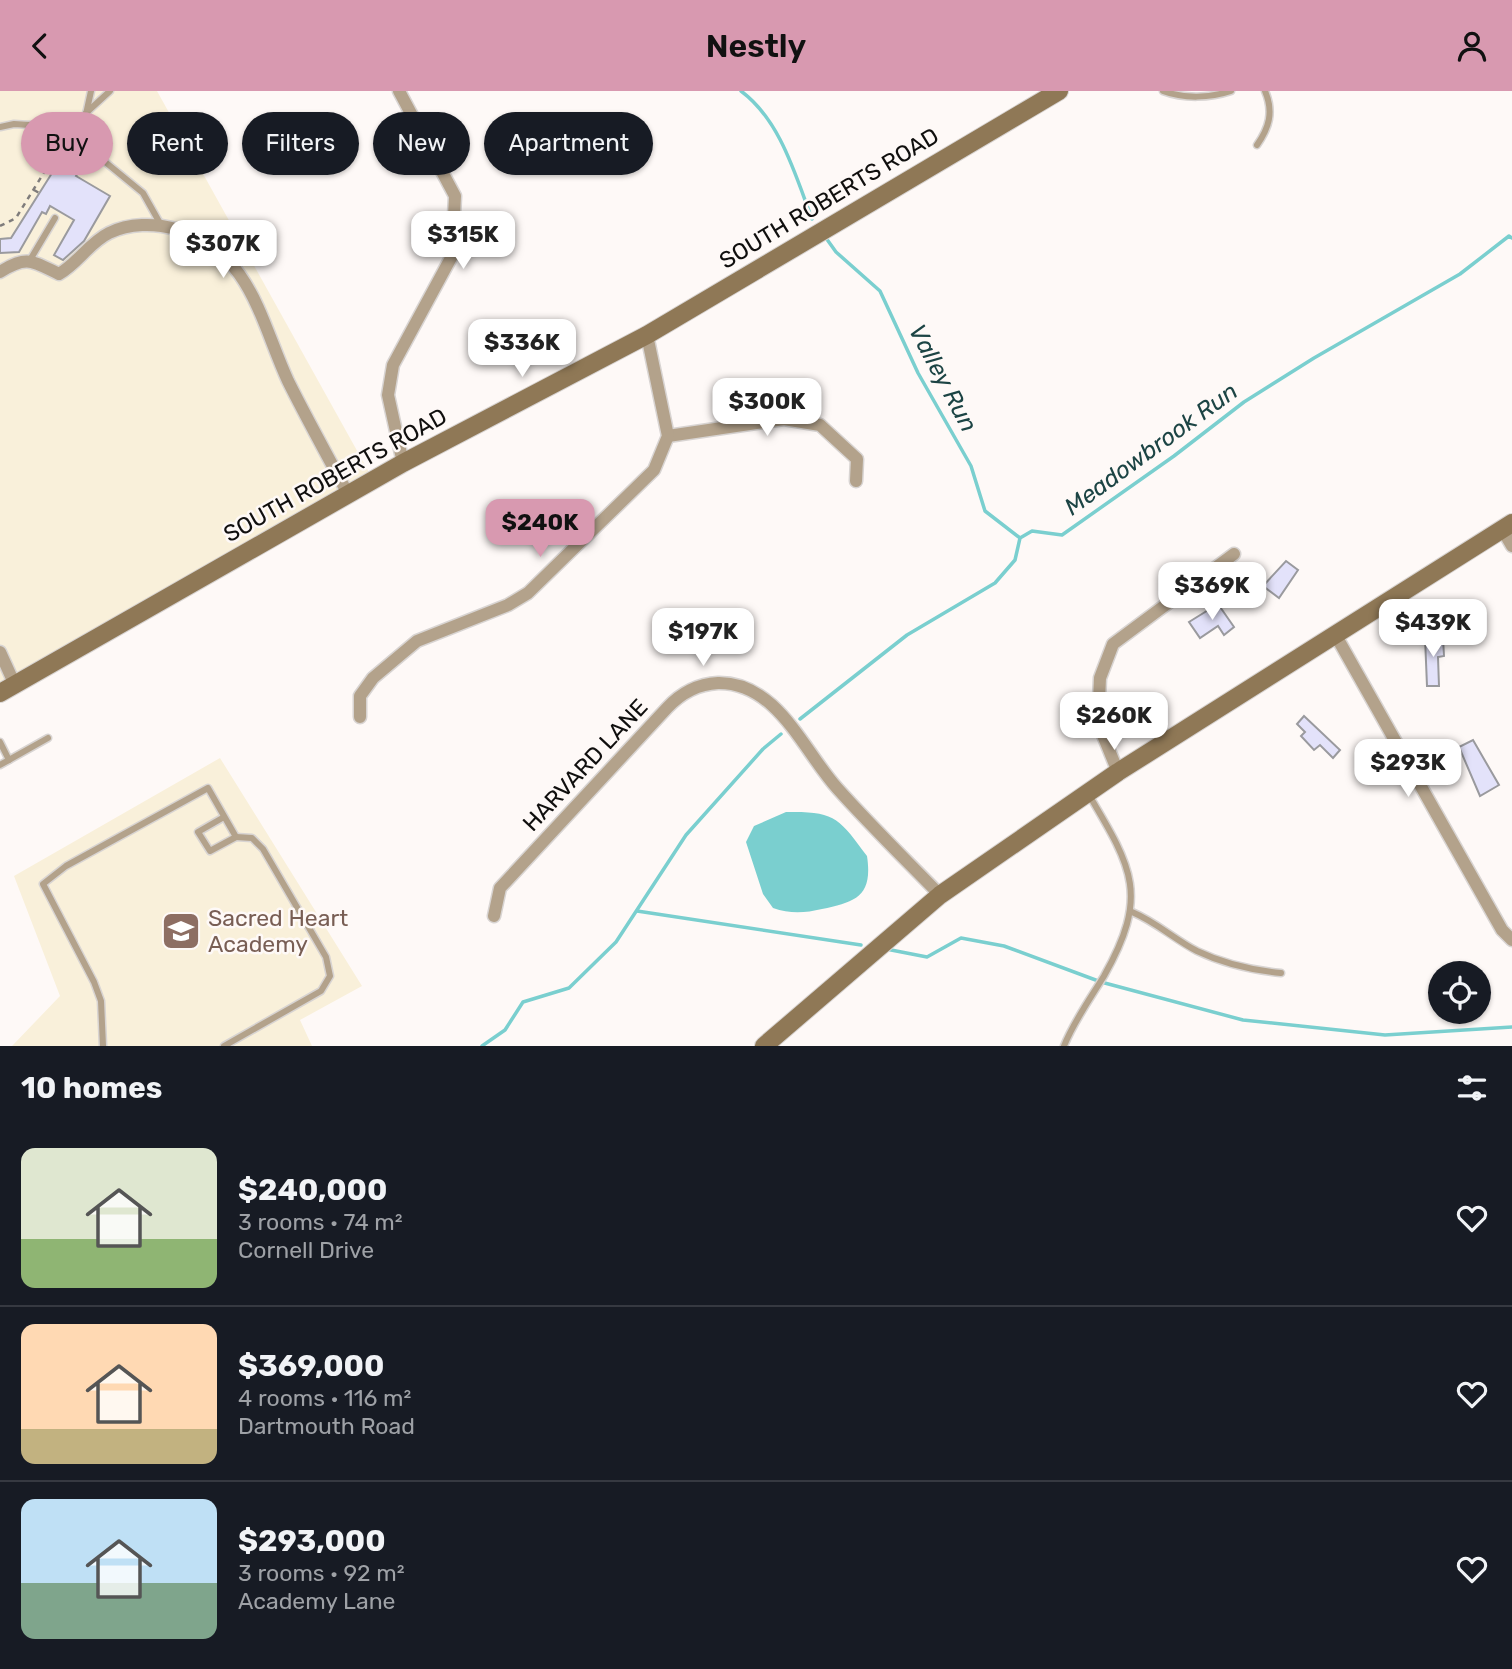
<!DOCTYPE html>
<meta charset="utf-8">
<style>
body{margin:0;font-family:Rubik,sans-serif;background:#242831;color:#f1f3f6;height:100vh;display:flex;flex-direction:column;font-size:26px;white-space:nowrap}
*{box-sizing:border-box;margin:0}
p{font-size:23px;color:#9ea1a6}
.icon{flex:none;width:38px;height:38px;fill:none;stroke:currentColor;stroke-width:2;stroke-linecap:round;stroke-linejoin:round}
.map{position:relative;height:955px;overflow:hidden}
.drawer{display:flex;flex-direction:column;background:#171b24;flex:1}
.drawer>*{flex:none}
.hud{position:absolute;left:21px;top:21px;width:700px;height:63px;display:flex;gap:14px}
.fabs{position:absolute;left:1428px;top:870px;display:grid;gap:14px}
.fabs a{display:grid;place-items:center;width:63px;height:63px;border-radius:50%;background:#171b24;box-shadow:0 2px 5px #0004;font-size:35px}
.price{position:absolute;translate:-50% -60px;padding:0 16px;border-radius:14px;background:#fff;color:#222;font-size:23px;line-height:46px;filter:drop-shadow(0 2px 4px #0008)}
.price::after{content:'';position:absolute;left:50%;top:42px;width:21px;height:16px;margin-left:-10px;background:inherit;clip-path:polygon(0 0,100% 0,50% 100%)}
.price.current{background:#d899b0;color:#111}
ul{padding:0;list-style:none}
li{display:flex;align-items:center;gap:21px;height:175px;padding:0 21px}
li+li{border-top:2px solid #363941}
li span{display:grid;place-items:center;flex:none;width:196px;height:140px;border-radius:14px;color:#555}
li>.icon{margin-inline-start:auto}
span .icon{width:84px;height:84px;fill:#fffc;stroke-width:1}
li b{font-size:30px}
h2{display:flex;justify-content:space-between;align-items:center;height:84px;padding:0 21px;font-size:30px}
.chip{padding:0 24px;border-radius:32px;background:#171b24;box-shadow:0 2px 5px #0004;font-size:24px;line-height:63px}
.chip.current{background:#d899b0;color:#111}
header{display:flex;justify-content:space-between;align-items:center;height:91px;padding:0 21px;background:#d899b0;color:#111;font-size:32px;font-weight:600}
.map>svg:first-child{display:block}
.education{fill:#f9f0da}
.water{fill:#7acfcf}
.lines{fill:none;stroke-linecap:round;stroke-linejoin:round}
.stream{stroke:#7acfcf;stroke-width:3.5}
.building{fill:#e3e2fa;stroke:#9a9a9e;stroke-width:2}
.lane-casing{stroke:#d8d4d2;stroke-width:9}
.street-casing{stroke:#d8d4d2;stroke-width:15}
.secondary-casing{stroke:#d8d4d2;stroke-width:20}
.path{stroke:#7f7c7b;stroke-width:2.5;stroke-dasharray:5 5;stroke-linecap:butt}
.lane{stroke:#b3a28b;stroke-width:6}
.street{stroke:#b3a28b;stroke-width:12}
.secondary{stroke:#8f7856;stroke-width:18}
.labels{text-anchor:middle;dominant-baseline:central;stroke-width:5;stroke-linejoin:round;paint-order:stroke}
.street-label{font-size:23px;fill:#100f0e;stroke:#fef9f7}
.education-label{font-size:23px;fill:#785e54;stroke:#fef9f7;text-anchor:start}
.water-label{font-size:24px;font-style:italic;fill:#1c4444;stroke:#fef9f7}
</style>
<header><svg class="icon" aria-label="back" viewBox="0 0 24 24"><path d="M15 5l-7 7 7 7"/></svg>Nestly<svg class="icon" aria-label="person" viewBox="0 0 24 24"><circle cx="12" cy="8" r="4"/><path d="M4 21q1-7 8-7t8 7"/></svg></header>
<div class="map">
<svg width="1512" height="955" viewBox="0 0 1512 955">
<rect width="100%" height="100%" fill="#fef9f7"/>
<!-- education -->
<g class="education">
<path d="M0,0H157L370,383L0,592Z"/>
<path d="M220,667L362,895L300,929L312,955H12L60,905L14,785Z"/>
</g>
<!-- water -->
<path class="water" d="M786,721C835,720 839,727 867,765C873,805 856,811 822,818C805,822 790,823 773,817L763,803L746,751L754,735Z"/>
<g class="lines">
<!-- stream -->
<g class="stream">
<path d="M741,0C780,29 795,83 812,128"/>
<path d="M826,147L836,161L880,200L918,282L971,375L985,420L1020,447"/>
<path d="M800,628L907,544L995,492L1015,469L1020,447L1032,440L1062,444L1174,365L1244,311L1314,267L1460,183L1509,145L1512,147"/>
<path d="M637,820L861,854"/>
<path d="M886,858L927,866L961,847L1004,855L1101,891L1243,929L1385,944L1512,936"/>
<path d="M482,955L505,939L523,911L569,897L616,851L686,744L763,658L781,643"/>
</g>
</g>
<!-- building -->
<g class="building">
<path d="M64,63L83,74L76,85L110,105L84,150L63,169L54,164L74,129L50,115L46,123L42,121L19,161L0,162V148L11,147Z"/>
<path d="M1286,470L1298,479L1279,507L1263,495Z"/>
<path d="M1218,513L1234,536L1224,544L1218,535L1200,547L1189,531Z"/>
<path d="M1425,546L1443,547L1444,565L1438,566L1439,595H1427Z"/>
<path d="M1304,625L1340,659L1333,667L1320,654L1314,659L1301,645L1305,641L1297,633Z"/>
<path d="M1473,649L1499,694L1480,705L1459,656Z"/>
</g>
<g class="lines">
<!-- lane casing -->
<g class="lane-casing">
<g id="lane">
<path d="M1163,0C1184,8 1210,7 1231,0"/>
<path d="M86,22L110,0"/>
<path d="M0,36L14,33L46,35L76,47L143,102L161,134"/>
<path d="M80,51L91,0"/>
<path d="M1257,54C1269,37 1274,21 1265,0"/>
<path d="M30,169L55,127"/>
<path d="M0,651L9,669"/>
<path d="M0,674L48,647"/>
<path d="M1132,821C1156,831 1174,848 1197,860C1224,873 1251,879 1281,882"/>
<path d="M103,955L101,910L94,891L43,793L66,775L208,697L236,746L210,760L198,741L224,726"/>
<path d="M224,955L321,900L330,885L326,866L263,758L252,747L236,746"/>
<path d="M1064,955C1074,930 1090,908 1104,885C1149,805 1133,778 1089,704"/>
</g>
</g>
<!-- street casing -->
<g class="street-casing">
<g id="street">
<path d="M399,0L455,105L452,165L393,274L388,304L403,372"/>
<path d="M0,181C27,164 32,170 59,183C78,172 89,152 109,142C129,132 155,132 176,138C251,161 260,229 288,290C307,328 328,366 348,403"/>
<path d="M668,345L784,328L820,334L857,368L856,390"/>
<path d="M1502,438L1512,455"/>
<path d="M1335,543L1502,839L1512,849"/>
<path d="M0,561L15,594"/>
<path d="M360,626V605L373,587L417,550L508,514L528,502L654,379L668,345L647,244"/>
<path d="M1118,681L1098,632L1100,587L1113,553L1234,463"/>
<path d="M494,825L500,797L667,617C681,602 698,593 718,592C777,591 803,659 837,697C870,734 906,769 940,804"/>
</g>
</g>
<!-- secondary casing -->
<g class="secondary-casing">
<g id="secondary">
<path d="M0,602L403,372L647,244L1059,0"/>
<path d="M764,955L940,804L1118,681L1512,432"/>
</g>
</g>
<!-- path -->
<g class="path">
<path d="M34,99L41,103"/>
<path d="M0,135L16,127L56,62L65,53"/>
</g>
<!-- lane -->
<use href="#lane" class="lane"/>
<!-- street -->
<use href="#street" class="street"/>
<!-- secondary -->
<use href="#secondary" class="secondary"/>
</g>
<!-- icons -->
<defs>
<g id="school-square" transform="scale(2.0125)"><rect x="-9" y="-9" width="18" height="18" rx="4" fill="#8d6e63" stroke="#fef9f7"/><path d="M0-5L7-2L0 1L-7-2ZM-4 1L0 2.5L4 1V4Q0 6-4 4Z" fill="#fff"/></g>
</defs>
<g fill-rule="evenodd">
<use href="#school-square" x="181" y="840"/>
</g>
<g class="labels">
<!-- street labels -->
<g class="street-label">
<text transform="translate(829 107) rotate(-31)">SOUTH ROBERTS ROAD</text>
<text transform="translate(335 384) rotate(-29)">SOUTH ROBERTS ROAD</text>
<text transform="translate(585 674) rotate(-47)">HARVARD LANE</text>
</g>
<!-- education labels -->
<g class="education-label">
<text x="208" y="827">Sacred Heart<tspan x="208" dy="26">Academy</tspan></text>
</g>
<!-- water labels -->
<g class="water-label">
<text transform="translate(943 287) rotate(62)">Valley Run</text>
<text transform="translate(1151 358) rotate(-36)">Meadowbrook Run</text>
</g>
</g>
</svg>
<div class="fabs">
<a><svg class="icon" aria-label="locate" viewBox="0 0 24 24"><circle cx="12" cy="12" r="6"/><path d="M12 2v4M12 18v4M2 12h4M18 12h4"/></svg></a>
</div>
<b class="price" style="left:463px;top:180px">$315K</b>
<b class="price" style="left:223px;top:189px">$307K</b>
<b class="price" style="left:522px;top:288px">$336K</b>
<b class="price" style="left:767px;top:347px">$300K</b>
<b class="price current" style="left:540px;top:468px">$240K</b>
<b class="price" style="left:1212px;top:531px">$369K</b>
<b class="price" style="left:1433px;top:568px">$439K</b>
<b class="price" style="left:703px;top:577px">$197K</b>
<b class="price" style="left:1114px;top:661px">$260K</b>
<b class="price" style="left:1408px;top:708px">$293K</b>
<div class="hud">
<a class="chip current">Buy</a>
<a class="chip">Rent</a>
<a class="chip">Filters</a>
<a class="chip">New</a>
<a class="chip">Apartment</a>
</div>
</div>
<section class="drawer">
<h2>10 homes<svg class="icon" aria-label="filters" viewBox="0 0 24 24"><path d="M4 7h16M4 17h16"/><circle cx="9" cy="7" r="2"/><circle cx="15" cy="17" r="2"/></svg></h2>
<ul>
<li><span style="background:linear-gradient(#dfe7d0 65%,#8fb573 0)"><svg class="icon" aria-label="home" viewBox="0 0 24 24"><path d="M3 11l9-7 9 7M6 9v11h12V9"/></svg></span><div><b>$240,000</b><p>3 rooms · 74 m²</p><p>Cornell Drive</p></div><svg class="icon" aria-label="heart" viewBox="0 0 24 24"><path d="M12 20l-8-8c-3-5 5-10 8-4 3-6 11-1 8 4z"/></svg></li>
<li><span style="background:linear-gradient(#ffd9b3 75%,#c2b280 0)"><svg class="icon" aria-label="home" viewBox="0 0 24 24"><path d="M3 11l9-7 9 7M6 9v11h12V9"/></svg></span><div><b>$369,000</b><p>4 rooms · 116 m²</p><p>Dartmouth Road</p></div><svg class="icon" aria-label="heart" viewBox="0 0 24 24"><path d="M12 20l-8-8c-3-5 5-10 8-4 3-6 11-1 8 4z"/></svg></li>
<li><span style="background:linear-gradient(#bfe0f5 60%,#7fa58c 0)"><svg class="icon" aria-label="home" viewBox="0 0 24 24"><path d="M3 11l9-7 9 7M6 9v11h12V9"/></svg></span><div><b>$293,000</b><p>3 rooms · 92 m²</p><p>Academy Lane</p></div><svg class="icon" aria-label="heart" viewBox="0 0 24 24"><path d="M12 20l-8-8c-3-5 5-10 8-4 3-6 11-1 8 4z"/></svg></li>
</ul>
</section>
